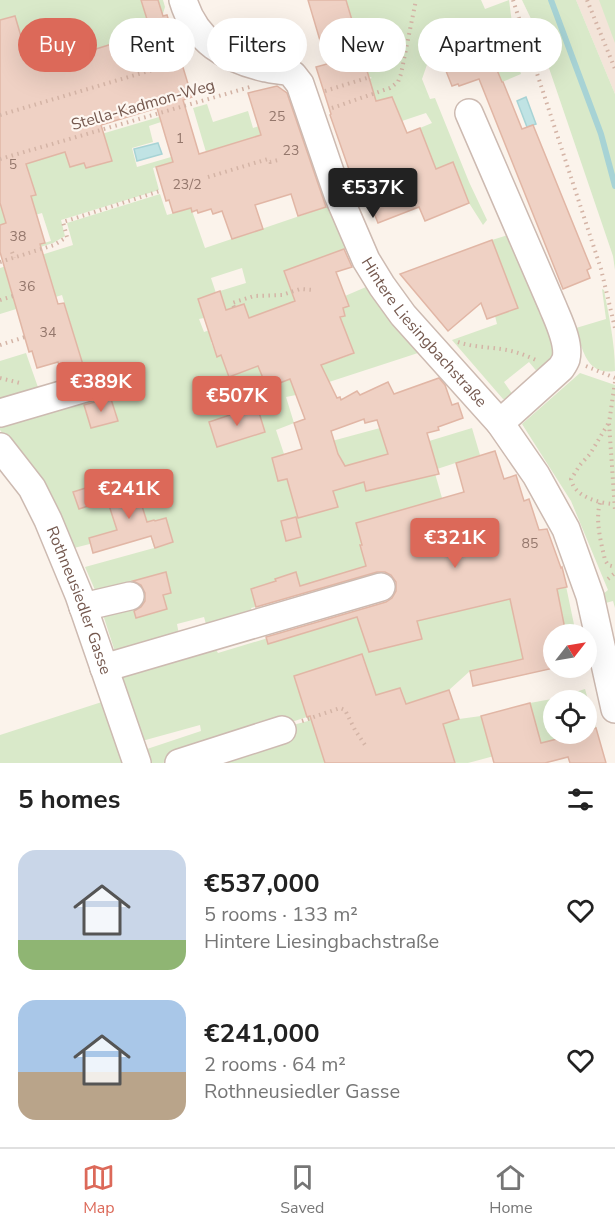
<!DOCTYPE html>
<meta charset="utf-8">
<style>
body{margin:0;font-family:"Nunito Sans",sans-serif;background:#f2f2f2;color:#222;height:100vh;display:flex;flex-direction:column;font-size:22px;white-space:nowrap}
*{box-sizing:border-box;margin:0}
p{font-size:20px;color:#767676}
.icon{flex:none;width:33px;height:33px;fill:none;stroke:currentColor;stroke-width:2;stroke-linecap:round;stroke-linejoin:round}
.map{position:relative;height:763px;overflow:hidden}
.details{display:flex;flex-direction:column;background:#fff;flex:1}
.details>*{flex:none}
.top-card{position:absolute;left:18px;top:18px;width:579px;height:54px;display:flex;gap:12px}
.needle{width:39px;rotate:59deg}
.controls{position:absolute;left:543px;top:624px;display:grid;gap:12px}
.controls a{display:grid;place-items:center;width:54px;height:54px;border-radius:50%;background:#fff;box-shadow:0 6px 24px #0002;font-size:30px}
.price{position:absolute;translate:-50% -51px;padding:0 14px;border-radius:6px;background:#dc6959;color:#fff;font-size:20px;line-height:39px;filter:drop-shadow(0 2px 3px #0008)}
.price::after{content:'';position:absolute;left:50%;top:36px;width:18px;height:14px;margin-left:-9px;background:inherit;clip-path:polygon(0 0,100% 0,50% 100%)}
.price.active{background:#222;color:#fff}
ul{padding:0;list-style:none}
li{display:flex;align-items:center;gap:18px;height:150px;padding:0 18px}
li span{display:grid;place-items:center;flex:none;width:168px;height:120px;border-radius:18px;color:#555}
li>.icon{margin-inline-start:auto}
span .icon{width:72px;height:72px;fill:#fffc;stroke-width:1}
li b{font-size:26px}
h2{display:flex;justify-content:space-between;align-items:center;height:72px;padding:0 18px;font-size:26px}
.tag{padding:0 21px;border-radius:27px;background:#fff;box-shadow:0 6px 24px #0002;font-size:21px;line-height:54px}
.tag.active{background:#dc6959;color:#fff}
.menu{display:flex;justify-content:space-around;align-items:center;height:84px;border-top:2px solid #e0e0e0;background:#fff;font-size:16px;color:#767676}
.menu a{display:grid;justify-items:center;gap:3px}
.menu .active{color:#dc6959}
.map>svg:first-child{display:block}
.residential{fill:#f3e4d9}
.green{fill:#d9e9c9;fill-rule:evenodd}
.water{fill:#c0e3e4;stroke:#a7d3d5;stroke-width:1.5}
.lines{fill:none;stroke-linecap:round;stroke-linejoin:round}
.stream{stroke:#a7d3d5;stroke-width:6}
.building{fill:#efd1c4;stroke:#e1b6a5;stroke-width:1.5;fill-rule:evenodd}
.minor-casing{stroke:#cdbab1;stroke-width:30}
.path{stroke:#d4b4a6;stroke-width:4;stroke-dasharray:1.5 4.5;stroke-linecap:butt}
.minor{stroke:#fff;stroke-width:27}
.labels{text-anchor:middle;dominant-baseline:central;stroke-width:4.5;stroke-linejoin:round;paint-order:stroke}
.number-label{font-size:14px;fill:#94776c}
.street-label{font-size:16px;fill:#75594f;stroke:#fef7f1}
</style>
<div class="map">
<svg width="615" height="763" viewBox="0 0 615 763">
<rect width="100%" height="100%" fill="#fbf3eb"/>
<!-- residential -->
<path class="residential" d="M576,0H615V94Z"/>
<!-- green -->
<g class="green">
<path d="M0,0H163L165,7L158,30L78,54L0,90Z"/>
<path d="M346,0H481L485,9L509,0L512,23L505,27L521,74L495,85L496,68L489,51L482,54L481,50L444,67L430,56L422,79L430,99L435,98L469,182L487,220L483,225L469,203L453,162L407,182L433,163L420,128L432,123L426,113L402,121L392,97L330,113L325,93L372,78L368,76Z"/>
<path d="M522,0H576L615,94V270L613,256L535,27Z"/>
<path d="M599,0H615V43Z"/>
<path d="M207,104L213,122L248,111L253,128L262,125L265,134L206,152L193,108Z"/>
<path d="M159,117L161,122L149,126L153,142L132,148L137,167L171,157L173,162L153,168L159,190L61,220L65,236L53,243L21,253L20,250L51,241L42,213L0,225V164Z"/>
<path d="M160,194L167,215L191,208L205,248L329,206L350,247L284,271L290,289L310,281L274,342L345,316L343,308L349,306L345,296L366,287L385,315L418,353L329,382L312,367L326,362L327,363L353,354L349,341L290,378L296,395L286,397L294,423L276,430L284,454L380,428L393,452L472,428L480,455L434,470L442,498L367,530L360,545L378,562L460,521L529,499L539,530L526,552L484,585L562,567L576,634H554L553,652L470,671L449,690L459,719L481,716L530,703L557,698L585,689L596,728L587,731L586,700H554V734H577L468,763H216L289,726L308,721L307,717L163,763H148L144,750L201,731L200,725L142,741L120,676L213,645L218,653L420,592L413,564L251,608L256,623L209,635L204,617L177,624L180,640L117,658L95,590L85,567L154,548L149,529L70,549L24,462L0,430V361L26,353L40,393L87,379L62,295L0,314V268L73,245L67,223ZM242,268L246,283L220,291L226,310L244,304C251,325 251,346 258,366L229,377L221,355L217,357L211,342L214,341L210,330L204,332L199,319L204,318L198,299L216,293L211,278Z"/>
<path d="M508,235L552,342C555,359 551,362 539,374L529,362L504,382L513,395L507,399H503L452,340L497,324L495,316L517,308L492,240Z"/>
<path d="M602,289L604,290C609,317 615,343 615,371C586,376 582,348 576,328L606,319Z"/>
<path d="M580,373L615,385V608L613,601L602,604V595L608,590L571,501L522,424Z"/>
<path d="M108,700L130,763H0V735Z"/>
</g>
<!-- water -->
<g class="water">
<path d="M526,97L536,124L527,127L517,101Z"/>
<path d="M158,143L162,154L137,161L134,149Z"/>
</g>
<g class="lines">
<!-- stream -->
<path class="stream" d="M551,0L601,134L615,186"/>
</g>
<!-- building -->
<g class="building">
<path d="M141,0H158L163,16L167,15L192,97L183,100L199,154L261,135L248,93L277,86L287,93L326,207L298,216L291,194L255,205L263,229L232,239L222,211L213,214L211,209L198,213L197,210L192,212L191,208L173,213L169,200L166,201L156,167L173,162L157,108L101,125L112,161L86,168L84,163L70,167L65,152L26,164L36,195L31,196L45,243L40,244L58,304L64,303L84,368L62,375L58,362L37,368L32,351L29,352L0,252V225L6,223L0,203V20L15,16L28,60L71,48L73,56L151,32Z"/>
<path d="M308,0H346L376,101L392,97L407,133L420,128L436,169L453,162L469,203L425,221L419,207L378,223L368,198L360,201L330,115L331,114L316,67L327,64Z"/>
<path d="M481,50L482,54L489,51L502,82H503L522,129L533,125L591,268L587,270L590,278L563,289L479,79L459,86L458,84L452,86L444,66Z"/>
<path d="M492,240L518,308L487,319L481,303L448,331L400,274Z"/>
<path d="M344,249L352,267L336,272L349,306L343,308L345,316L340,317L354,353L321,365L337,398L340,397L341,400L357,391L360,395L388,382L394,394L439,378L445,385L452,405L458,403L463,418L438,427L439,430L427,433L439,474L366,491L364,482L333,491L338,507L298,518L287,479L278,481L272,458L302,449L294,423L305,419L290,379L267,388L258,366L229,377L221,355L217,357L198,299L220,291L226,310L244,304L249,318L295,301L284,271ZM364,419L365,423L377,420L388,454L345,466L338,454L331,431Z"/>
<path d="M111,399L118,421L91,428L84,405L102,400Z"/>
<path d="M257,406L265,432L217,447L209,422Z"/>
<path d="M495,451L504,479L516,475L524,501L529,499L539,530L547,529L561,568L562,567L567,587L557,589L566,634H554V668L473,686L470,671L523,659L510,599L417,621L422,639L369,652L357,617L268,644L266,637L386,602L392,598L396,591V582L391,575L385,572H377L256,607L251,589L276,581L275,579L296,572L300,586L366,566L360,545H362L356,523L464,492L456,463Z"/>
<path d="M133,477L147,522L154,520L155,521L166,518L173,542L155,548L151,536L93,553L89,538L117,530L103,487Z"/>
<path d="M92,486L97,503L79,509L73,492Z"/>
<path d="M296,517L301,537L286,541L281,521Z"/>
<path d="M166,572L171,593L163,595L167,609L136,618L134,611L141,607L145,601V593L141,585L133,581Z"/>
<path d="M362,654L376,695L400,688L406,704L449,690L459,719L443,724L455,763H325L310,716L307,717L294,676Z"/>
<path d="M530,703L541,743L577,734H586V731L596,728L606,763H570L568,757L545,763H494L481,716Z"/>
</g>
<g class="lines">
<!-- minor casing -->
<g class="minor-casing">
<g id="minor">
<path id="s1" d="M183,0C195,41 226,59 266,68C274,70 282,70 289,72L293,75L300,84L338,195L366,260L382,286L403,315L500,423L536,475L566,529L590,596L615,709"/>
<path d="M469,113L552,305C558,320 570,343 566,359C565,362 563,365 561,368L500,423"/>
<path d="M0,413L99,384L109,383"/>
<path id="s2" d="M0,447L32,488L48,520L79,595L137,763"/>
<path d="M83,607L130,596"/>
<path d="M104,668L381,587"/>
<path d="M179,763L282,730"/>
</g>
</g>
<!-- path -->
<g class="path">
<path d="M513,0L601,269L615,328"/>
<path d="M587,0L615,69"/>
<path d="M177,63L188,59"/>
<path d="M325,91L367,78V77"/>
<path d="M332,108L390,88L398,82L401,74L416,0"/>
<path d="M0,115L169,65"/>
<path d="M0,159L250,87"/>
<path d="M208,177L268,159L270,162L278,160"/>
<path d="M12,252L14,258"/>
<path d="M0,262L54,245L67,237L63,222L163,190"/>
<path d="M0,300L13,296"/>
<path d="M234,307L232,303L254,296L282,295L300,289L314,290"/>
<path d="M458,342C472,347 487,347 501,349C514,351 526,355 538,361"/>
<path d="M0,345L25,337"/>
<path d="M586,366L615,378"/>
<path d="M0,378L20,383"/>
<path d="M615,382L609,423L615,510"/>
<path d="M608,424L590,454L580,465L571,479C574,497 599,503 614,504"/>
<path d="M600,503C595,521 601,542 605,560L608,565L615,567"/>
<path d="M608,579L615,573"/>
<path d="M302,721L340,708L345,710L355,730L367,748"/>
</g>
<!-- minor -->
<use href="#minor" class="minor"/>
</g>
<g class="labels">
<!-- number labels -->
<g class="number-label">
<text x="277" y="116">25</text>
<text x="180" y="138">1</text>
<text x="291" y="150">23</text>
<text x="13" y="164">5</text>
<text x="187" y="184">23/2</text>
<text x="18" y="236">38</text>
<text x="27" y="286">36</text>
<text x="48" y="332">34</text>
<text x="530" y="543">85</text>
</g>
<!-- street labels -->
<g class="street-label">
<text transform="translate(143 105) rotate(-16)">Stella-Kadmon-Weg</text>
<text stroke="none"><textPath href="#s1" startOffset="434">Hintere Liesingbachstraße</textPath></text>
<text stroke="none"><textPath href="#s2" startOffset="174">Rothneusiedler Gasse</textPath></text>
</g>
</g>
</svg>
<div class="controls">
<a><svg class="needle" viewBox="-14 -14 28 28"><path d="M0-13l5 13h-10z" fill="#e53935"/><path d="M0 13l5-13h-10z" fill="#767676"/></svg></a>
<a><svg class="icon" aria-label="locate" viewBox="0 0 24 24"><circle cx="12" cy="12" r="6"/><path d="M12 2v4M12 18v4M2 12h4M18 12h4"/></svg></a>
</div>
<b class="price active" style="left:373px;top:219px">€537K</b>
<b class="price" style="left:101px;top:413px">€389K</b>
<b class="price" style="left:237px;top:427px">€507K</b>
<b class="price" style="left:129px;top:520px">€241K</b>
<b class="price" style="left:455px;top:569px">€321K</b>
<div class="top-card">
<a class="tag active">Buy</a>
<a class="tag">Rent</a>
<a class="tag">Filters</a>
<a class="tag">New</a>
<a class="tag">Apartment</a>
</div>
</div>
<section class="details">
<h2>5 homes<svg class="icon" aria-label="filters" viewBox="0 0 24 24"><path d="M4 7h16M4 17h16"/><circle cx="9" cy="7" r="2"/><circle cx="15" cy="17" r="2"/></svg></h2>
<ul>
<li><span style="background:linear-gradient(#c9d6e8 75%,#8fb573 0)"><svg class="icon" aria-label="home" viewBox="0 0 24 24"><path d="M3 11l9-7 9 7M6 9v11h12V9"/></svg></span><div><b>€537,000</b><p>5 rooms · 133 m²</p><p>Hintere Liesingbachstraße</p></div><svg class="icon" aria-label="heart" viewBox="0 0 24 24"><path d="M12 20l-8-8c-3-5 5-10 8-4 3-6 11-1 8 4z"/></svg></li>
<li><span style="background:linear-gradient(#a9c7e8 60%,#b9a48a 0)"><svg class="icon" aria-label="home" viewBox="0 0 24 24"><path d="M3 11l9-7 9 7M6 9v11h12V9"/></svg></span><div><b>€241,000</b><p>2 rooms · 64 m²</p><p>Rothneusiedler Gasse</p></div><svg class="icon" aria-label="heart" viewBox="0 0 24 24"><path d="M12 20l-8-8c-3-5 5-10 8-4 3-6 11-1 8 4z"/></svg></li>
</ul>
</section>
<nav class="menu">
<a class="active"><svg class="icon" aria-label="map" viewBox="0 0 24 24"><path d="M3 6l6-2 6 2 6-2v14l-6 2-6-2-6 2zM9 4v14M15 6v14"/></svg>Map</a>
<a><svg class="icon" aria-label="saved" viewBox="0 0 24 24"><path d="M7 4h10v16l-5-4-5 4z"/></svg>Saved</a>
<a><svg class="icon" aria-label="home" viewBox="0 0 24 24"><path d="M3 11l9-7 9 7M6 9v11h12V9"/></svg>Home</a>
</nav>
